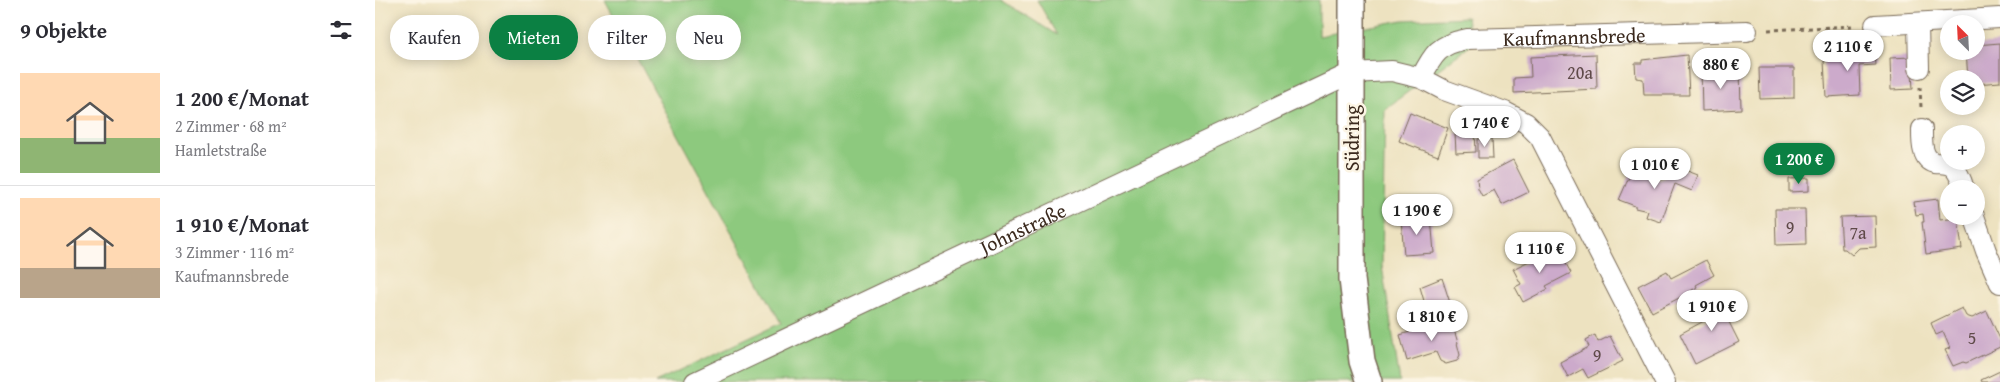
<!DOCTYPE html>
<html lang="de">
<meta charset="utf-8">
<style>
body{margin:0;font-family:"Gentium Book Plus",serif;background:#f2f2f3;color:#2b2b33;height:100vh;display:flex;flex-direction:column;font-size:19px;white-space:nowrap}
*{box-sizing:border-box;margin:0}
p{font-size:16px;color:#7c7c81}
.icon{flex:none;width:28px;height:28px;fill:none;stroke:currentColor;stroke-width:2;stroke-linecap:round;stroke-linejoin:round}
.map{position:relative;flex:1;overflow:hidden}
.side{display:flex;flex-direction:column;background:#fff;width:375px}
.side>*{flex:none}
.banner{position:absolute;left:15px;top:15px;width:475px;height:45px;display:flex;gap:10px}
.needle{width:32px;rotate:336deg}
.tools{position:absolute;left:1565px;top:15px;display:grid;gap:10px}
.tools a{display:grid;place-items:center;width:45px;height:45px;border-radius:50%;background:#fff;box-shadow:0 2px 12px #0003;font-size:25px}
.price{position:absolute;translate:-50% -42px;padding:0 11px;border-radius:18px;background:#fff;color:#222;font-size:16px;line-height:32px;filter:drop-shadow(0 1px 2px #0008)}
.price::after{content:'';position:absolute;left:50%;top:30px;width:15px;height:11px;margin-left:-8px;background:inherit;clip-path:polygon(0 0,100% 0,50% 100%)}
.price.selected{background:#0b8043;color:#fff}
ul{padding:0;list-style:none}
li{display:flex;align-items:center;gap:15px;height:125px;padding:0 20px}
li+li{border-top:1px solid #e1e1e2}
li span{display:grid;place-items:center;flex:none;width:140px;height:100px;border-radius:0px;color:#555}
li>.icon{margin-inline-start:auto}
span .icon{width:60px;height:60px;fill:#fffc;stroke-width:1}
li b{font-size:21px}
h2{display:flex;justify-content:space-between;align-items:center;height:60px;padding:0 20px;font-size:21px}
.chip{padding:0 18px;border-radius:22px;background:#fff;box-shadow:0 2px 12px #0003;font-size:18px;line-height:45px}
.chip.selected{background:#0b8043;color:#fff}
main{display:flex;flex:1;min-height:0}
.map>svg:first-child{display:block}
.green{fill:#8dc97e;stroke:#647a4e}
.building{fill:#ccaacb}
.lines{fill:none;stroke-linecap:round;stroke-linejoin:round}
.minor-casing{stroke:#796a57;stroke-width:22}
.tertiary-casing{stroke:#796a57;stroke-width:28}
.path{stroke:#796a57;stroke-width:3;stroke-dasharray:4 4;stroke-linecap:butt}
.minor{stroke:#fff;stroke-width:20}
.tertiary{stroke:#fff;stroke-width:25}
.labels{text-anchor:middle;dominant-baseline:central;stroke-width:5;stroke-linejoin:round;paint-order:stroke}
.number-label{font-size:18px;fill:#5f4a49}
.street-label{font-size:20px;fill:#3b2a1e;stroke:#fcf5e5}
</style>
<main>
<section class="side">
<h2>9 Objekte<svg class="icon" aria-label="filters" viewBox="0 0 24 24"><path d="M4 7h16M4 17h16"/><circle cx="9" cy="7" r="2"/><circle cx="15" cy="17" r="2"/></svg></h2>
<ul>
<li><span style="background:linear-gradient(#ffd9b3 65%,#8fb573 0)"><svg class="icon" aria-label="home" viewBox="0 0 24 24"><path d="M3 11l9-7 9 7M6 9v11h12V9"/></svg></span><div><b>1 200 €/Monat</b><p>2 Zimmer · 68 m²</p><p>Hamletstraße</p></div></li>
<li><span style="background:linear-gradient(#ffd9b3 70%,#b9a48a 0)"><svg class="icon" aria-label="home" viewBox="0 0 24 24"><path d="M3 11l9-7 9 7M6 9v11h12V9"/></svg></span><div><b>1 910 €/Monat</b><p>3 Zimmer · 116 m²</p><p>Kaufmannsbrede</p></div></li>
</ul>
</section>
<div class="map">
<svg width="1625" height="382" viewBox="0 0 1625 382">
<rect width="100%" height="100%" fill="#fcf5e5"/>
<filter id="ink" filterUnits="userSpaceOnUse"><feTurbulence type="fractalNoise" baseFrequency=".02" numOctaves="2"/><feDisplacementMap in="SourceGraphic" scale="10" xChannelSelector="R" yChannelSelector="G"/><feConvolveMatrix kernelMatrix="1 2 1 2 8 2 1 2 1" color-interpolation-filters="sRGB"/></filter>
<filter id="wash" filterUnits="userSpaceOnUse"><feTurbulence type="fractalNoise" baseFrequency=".0096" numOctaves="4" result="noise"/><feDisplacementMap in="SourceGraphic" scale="20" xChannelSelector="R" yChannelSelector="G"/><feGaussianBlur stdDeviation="1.12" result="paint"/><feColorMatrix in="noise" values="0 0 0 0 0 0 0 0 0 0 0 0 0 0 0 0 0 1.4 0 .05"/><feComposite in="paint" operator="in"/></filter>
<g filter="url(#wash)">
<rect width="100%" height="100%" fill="#ede2c0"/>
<!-- green -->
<path class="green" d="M230,0H626L682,35L662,0H944V36L1028,20L1092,17L1096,45L1010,109L1007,266L1025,382H280L406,323Z"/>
<g id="blocks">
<!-- building -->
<g class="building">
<path d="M1499,42L1501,65L1484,66L1485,95L1451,97L1449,61L1483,59L1482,43Z"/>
<path d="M1625,43V82L1601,84V79H1593L1591,51H1601V45Z"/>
<path d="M1221,54L1222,89L1139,93V78L1156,77L1155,57Z"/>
<path d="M1312,55L1314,95H1269L1268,79L1261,78L1260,63H1267V60Z"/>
<path d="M1536,57L1538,89L1516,90L1515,58Z"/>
<path d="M1365,68L1366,109L1327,111L1326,70Z"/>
<path d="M1384,68H1419V98L1385,99Z"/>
<path d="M1035,113L1073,128L1063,156L1024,141Z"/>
<path d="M1100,132L1101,152L1081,153L1080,133Z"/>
<path d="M1117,138L1118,158H1103V139Z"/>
<path d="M1138,160L1154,192L1127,205L1119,190L1107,196L1103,188L1102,179Z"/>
<path d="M1294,164L1323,175L1317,191L1300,184L1286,222L1271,217L1273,211L1260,208V206L1244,200L1258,168L1275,174L1274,176L1285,180L1286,178L1288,179Z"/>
<path d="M1434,178V191L1414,192V179Z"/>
<path d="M1563,199L1565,220L1583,218L1587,249L1551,254L1547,222H1549L1548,214L1541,215L1539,202Z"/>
<path d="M1400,209H1430L1431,244L1401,245Z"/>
<path d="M1500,216L1501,247L1484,248L1477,255L1470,249H1467L1465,217Z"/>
<path d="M1056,217L1059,253L1029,255L1026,219Z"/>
<path d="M1182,247L1196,273L1171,286L1173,289L1148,302L1140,287L1146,284L1138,269Z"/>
<path d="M1331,260L1339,275L1321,285L1322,287L1306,297L1277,312L1263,286L1292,271L1296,278Z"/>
<path d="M1067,278L1077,309L1063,314L1060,306L1051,308L1045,287Z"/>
<path d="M1357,295L1363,305L1349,312L1364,342L1320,364L1305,334L1338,316L1332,305Z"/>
<path d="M1587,308L1591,316L1597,318L1612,311L1625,339V347L1591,363L1588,362L1578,366L1570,350L1575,348L1568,332L1561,335L1556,323Z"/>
<path d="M1076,320L1083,343H1082L1085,355L1082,361L1071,364L1065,361L1061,352L1032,361L1025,335L1038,331L1036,325L1045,323L1047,328Z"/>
<path d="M1220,335L1223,342L1235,336L1248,361L1213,378L1208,369L1193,377L1185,362L1214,347L1211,340Z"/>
<path d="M1625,371V382H1607L1606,380Z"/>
</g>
</g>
</g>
<g filter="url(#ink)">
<use href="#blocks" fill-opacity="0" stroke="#796a57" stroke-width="1"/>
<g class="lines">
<!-- minor casing -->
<g class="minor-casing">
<g id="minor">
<path d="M1543,23L1544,68"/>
<path d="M1500,25L1625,18"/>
<path id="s1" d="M1046,78C1058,54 1064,44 1092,39L1372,31"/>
<path d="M1547,129C1547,141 1546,159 1560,163C1567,164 1573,162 1579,168C1584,173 1587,182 1589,189"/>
<path d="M1599,216L1611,251L1625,283"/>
<path id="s2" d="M320,382L976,73L1017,71L1046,78L1069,90L1130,112L1151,123L1165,137L1290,382"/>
</g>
</g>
<!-- tertiary casing -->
<g class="tertiary-casing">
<path id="tertiary" d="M977,0V279L987,361L994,382"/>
</g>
<!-- path -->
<g class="path">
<path d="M1393,30L1479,26"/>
<path d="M1545,87L1546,108"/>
</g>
<!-- minor -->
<use href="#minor" class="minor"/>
<!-- tertiary -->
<use href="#tertiary" class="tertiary"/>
</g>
</g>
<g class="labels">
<!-- number labels -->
<g class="number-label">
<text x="1205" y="72">20a</text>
<text x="1415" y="227">9</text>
<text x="1483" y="232">7a</text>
<text x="1597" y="337">5</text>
<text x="1222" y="355">9</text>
</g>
<!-- street labels -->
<g class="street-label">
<text stroke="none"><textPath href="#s1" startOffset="171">Kaufmannsbrede</textPath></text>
<text transform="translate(976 138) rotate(-90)">Südring</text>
<text stroke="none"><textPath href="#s2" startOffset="362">Johnstraße</textPath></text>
</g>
</g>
</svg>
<div class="tools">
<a><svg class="needle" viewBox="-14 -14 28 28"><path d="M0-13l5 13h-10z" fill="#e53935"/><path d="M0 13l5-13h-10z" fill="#7c7c81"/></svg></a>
<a><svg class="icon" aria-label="layers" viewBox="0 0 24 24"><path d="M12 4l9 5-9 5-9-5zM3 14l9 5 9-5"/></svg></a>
<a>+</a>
<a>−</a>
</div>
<b class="price" style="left:1473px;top:72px">2 110 €</b>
<b class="price" style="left:1346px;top:90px">880 €</b>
<b class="price" style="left:1110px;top:148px">1 740 €</b>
<b class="price selected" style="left:1424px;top:185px">1 200 €</b>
<b class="price" style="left:1280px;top:190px">1 010 €</b>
<b class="price" style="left:1042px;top:236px">1 190 €</b>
<b class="price" style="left:1165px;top:274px">1 110 €</b>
<b class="price" style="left:1337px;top:332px">1 910 €</b>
<b class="price" style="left:1057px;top:342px">1 810 €</b>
<div class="banner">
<a class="chip">Kaufen</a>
<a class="chip selected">Mieten</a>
<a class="chip">Filter</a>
<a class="chip">Neu</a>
</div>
</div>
</main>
